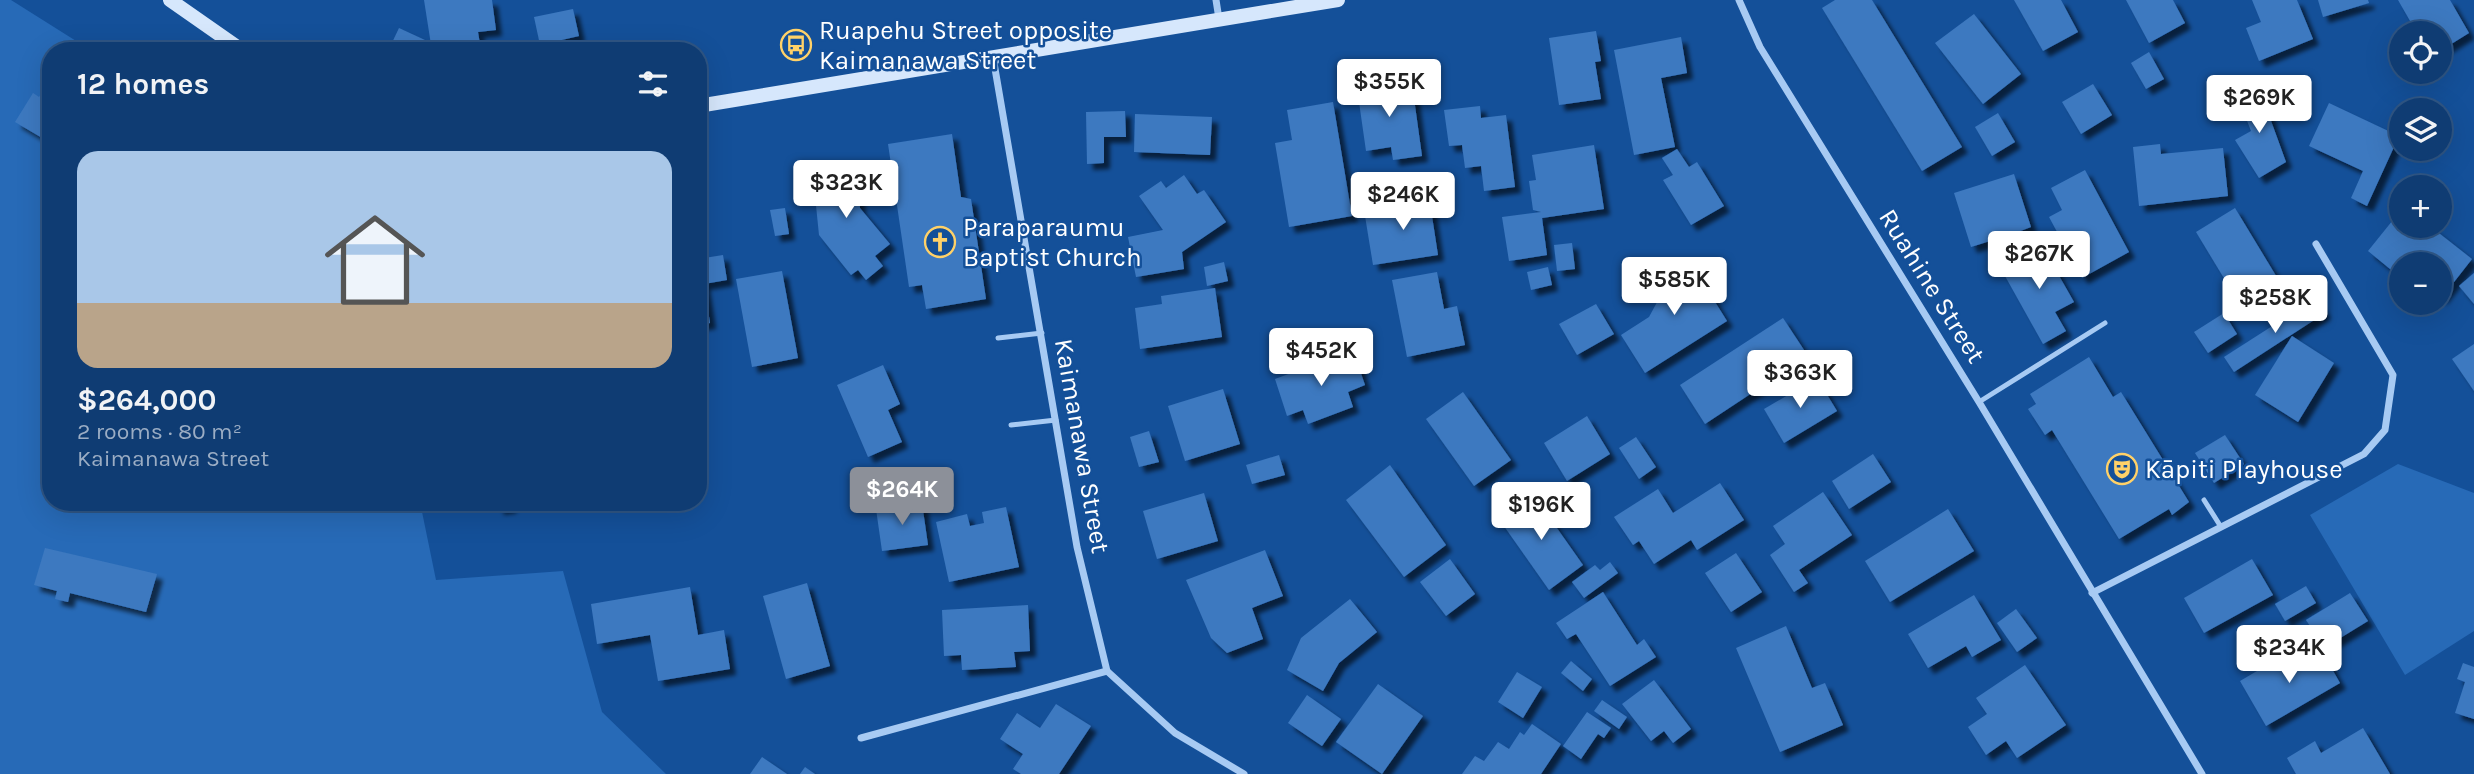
<!DOCTYPE html>
<meta charset="utf-8">
<style>
body{margin:0;font-family:Karla,sans-serif;background:#1d477b;color:#f1f3f6;height:100vh;display:flex;flex-direction:column;font-size:26px;white-space:nowrap}
*{box-sizing:border-box;margin:0}
p{font-size:23px;color:#9badc4}
.icon{flex:none;width:38px;height:38px;fill:none;stroke:currentColor;stroke-width:2;stroke-linecap:round;stroke-linejoin:round}
.map{position:relative;flex:1;overflow:hidden}
.details{position:absolute;left:42px;top:42px;width:665px;height:469px;display:flex;flex-direction:column;background:#0f3c73;border-radius:28px;box-shadow:0 7px 28px #0002,0 0 0 2px #2f5685}
.details>*{flex:none}
.tools{position:absolute;left:2389px;top:21px;display:grid;gap:14px}
.tools a{display:grid;place-items:center;width:63px;height:63px;border-radius:50%;background:#0f3c73;box-shadow:0 7px 28px #0002,0 0 0 2px #2f5685;font-size:35px}
.price{position:absolute;translate:-50% -60px;padding:0 16px;border-radius:7px;background:#fff;color:#222;font-size:23px;line-height:46px;filter:drop-shadow(0 2px 4px #0008)}
.price::after{content:'';position:absolute;left:50%;top:42px;width:21px;height:16px;margin-left:-10px;background:inherit;clip-path:polygon(0 0,100% 0,50% 100%)}
.price.selected{background:#8c9099;color:#fff}
ul{padding:0;list-style:none}
li{display:grid;align-content:center;gap:14px;height:371px;padding:0 35px}
li span{display:grid;place-items:center;height:217px;border-radius:21px;color:#555}
li>.icon{margin-inline-start:auto}
span .icon{width:126px;height:126px;fill:#fffc;stroke-width:1}
li b{font-size:30px}
h2{display:flex;justify-content:space-between;align-items:center;height:84px;padding:0 35px;font-size:30px}
.map>svg:first-child{display:block}
.green{fill:#276ab7}
.building{fill:#3d79c0;filter:url(#shadow)}
.lines{fill:none;stroke-linecap:round;stroke-linejoin:round}
.lane{stroke:#a7caf3;stroke-width:5}
.street{stroke:#a7caf3;stroke-width:7}
.secondary{stroke:#d6e7fc;stroke-width:14}
.labels{text-anchor:middle;dominant-baseline:central;stroke-width:5;stroke-linejoin:round;paint-order:stroke}
.poi-label{font-size:26px;fill:#fff;stroke:#145099;text-anchor:start}
.street-label{font-size:26px;fill:#fff;stroke:#145099}
</style>
<div class="map">
<svg width="2474" height="774" viewBox="0 0 2474 774">
<defs>
<filter id="shadow"><feDropShadow dx="6" dy="6" stdDeviation="2" flood-color="#0009"/></filter>
</defs>
<rect width="100%" height="100%" fill="#145099"/>
<!-- green -->
<g class="green">
<path d="M0,0H11L92,51H51V502H420L436,580L563,571L602,712L666,774H0Z"/>
<path d="M2398,464L2474,493V631L2405,675L2310,515Z"/>
</g>
<!-- building -->
<g class="building">
<path d="M424,0H492L496,30L478,32L481,50L432,51Z"/>
<path d="M1835,0H1872L1962,147L1922,171L1822,8Z"/>
<path d="M2014,0H2061L2078,32L2043,51Z"/>
<path d="M2126,0H2173L2185,23L2149,43Z"/>
<path d="M2252,0H2297L2313,39L2259,61L2246,28L2261,22Z"/>
<path d="M2318,0H2368L2369,3L2323,17Z"/>
<path d="M2398,0H2450L2469,33L2440,51V33H2417Z"/>
<path d="M573,9L579,36L540,45L534,17Z"/>
<path d="M1974,14L2021,74L1983,104L1935,43Z"/>
<path d="M399,28L425,40L420,51H388Z"/>
<path d="M1596,31L1601,61L1595,62L1601,99L1559,105L1549,38Z"/>
<path d="M1681,37L1687,73L1661,78L1675,147L1634,155L1614,50Z"/>
<path d="M72,44L83,51H67Z"/>
<path d="M2149,52L2164,79L2146,89L2131,63Z"/>
<path d="M1386,77L1388,95L1413,91L1422,156L1393,160L1391,147L1366,151L1356,81Z"/>
<path d="M51,78V138L49,142L15,122L33,93L39,97Z"/>
<path d="M2093,84L2112,115L2081,134L2062,102Z"/>
<path d="M2258,85L2286,162L2259,178L2235,140L2251,131L2237,95Z"/>
<path d="M1333,102L1352,216L1289,227L1275,143L1292,140L1287,110Z"/>
<path d="M2329,103L2399,136L2367,206L2351,198L2363,171L2309,146Z"/>
<path d="M1480,106L1481,118L1506,115L1515,187L1484,191L1481,166L1465,168L1462,145L1449,146L1444,110Z"/>
<path d="M1125,111L1126,137H1104V163L1087,164L1086,112Z"/>
<path d="M1998,113L2015,142L1992,156L1975,127Z"/>
<path d="M1135,114L1212,117L1210,155L1134,152Z"/>
<path d="M952,134L961,197L971,199L986,299L926,309L922,285L909,287L888,144Z"/>
<path d="M2160,144L2161,154L2223,148L2228,196L2139,206L2133,147Z"/>
<path d="M1594,145L1604,209L1542,218L1547,255L1509,261L1502,217L1541,212L1533,210L1529,181L1536,180L1532,155Z"/>
<path d="M1677,149L1689,167L1697,162L1724,206L1691,225L1663,180L1673,175L1662,158Z"/>
<path d="M844,163L845,173L857,172L860,208L890,244L875,256L883,266L866,280L858,270L851,275L819,235L812,166Z"/>
<path d="M2085,170L2129,252L2082,278L2049,217L2062,210L2051,188Z"/>
<path d="M2014,174L2031,227L2018,232L2024,246L1994,255L1990,241L1971,247L1954,193Z"/>
<path d="M1184,175L1197,194L1204,190L1226,222L1182,252L1184,269L1136,277L1128,237L1163,230L1139,196L1161,181L1166,188Z"/>
<path d="M1428,190L1438,255L1373,265L1365,216L1408,208L1406,194Z"/>
<path d="M785,208L789,234L775,236L770,210Z"/>
<path d="M2235,208L2281,284L2242,308L2196,232Z"/>
<path d="M2401,210V226H2430L2472,259L2440,300V264H2401V278L2368,251Z"/>
<path d="M1572,243L1575,269L1557,271L1554,245Z"/>
<path d="M2041,244L2074,302L2055,312L2066,331L2043,344L2000,267Z"/>
<path d="M723,255L727,280L704,284L710,323L698,325V259Z"/>
<path d="M1687,257L1727,321L1645,373L1621,335L1649,317L1662,293L1653,279Z"/>
<path d="M1224,262L1228,281L1207,286L1204,267Z"/>
<path d="M1548,267L1552,285L1531,290L1527,272Z"/>
<path d="M782,271L798,358L752,367L736,279Z"/>
<path d="M1437,272L1444,309L1457,306L1465,345L1407,357L1392,280Z"/>
<path d="M2474,273V304L2459,286Z"/>
<path d="M1215,288L1222,337L1140,349L1135,308L1162,304L1161,296Z"/>
<path d="M2316,298L2325,313L2234,372L2224,357Z"/>
<path d="M1596,304L1614,334L1577,355L1559,324Z"/>
<path d="M2224,313L2237,334L2208,353L2194,332Z"/>
<path d="M1783,318L1808,356L1705,424L1680,385Z"/>
<path d="M2292,336L2334,363L2298,422L2255,395Z"/>
<path d="M2474,344V391L2452,359Z"/>
<path d="M1353,350L1365,385L1348,392L1353,407L1308,424L1303,410L1287,416L1275,379Z"/>
<path d="M2089,357L2113,397L2121,392L2189,502L2172,515L2169,509L2119,539L2052,430L2045,435L2028,409L2036,404L2030,394Z"/>
<path d="M883,365L900,404L888,410L902,442L868,457L837,385Z"/>
<path d="M1817,378L1837,411L1784,443L1764,409Z"/>
<path d="M1223,389L1240,444L1185,461L1168,406Z"/>
<path d="M1463,392L1511,460L1474,486L1426,419Z"/>
<path d="M1587,416L1610,454L1567,481L1544,443Z"/>
<path d="M1149,431L1159,462L1139,467L1130,437Z"/>
<path d="M2225,435L2244,464L2214,483L2195,453Z"/>
<path d="M1636,437L1656,467L1639,479L1619,448Z"/>
<path d="M1873,454L1891,482L1849,509L1832,481Z"/>
<path d="M1279,455L1285,475L1252,484L1246,465Z"/>
<path d="M1390,465L1446,545L1404,577L1346,500Z"/>
<path d="M1720,483L1744,520L1697,550L1691,540L1654,564L1639,541L1633,545L1614,517L1658,489L1673,513Z"/>
<path d="M1823,492L1852,535L1799,570L1808,583L1794,592L1770,555L1785,544L1773,526Z"/>
<path d="M1204,493L1218,541L1157,559L1143,511Z"/>
<path d="M1533,494L1583,565L1549,590L1499,519Z"/>
<path d="M497,502H510L511,507L498,509Z"/>
<path d="M922,503L928,545L882,551L876,509Z"/>
<path d="M1006,507L1019,567L949,582L936,522L967,514L970,526L984,523L982,512Z"/>
<path d="M1948,509L1974,551L1890,602L1865,561Z"/>
<path d="M45,548L157,574L146,612L70,593L68,602L55,599L57,591L34,585Z"/>
<path d="M1265,550L1283,596L1252,608L1263,639L1227,653L1211,638L1186,580Z"/>
<path d="M1736,553L1762,592L1731,612L1705,573Z"/>
<path d="M1450,559L1475,594L1446,616L1420,582Z"/>
<path d="M2252,559L2273,595L2204,633L2184,598Z"/>
<path d="M1610,562L1618,573L1584,598L1572,582L1595,565L1600,570Z"/>
<path d="M807,583L830,666L786,679L763,596Z"/>
<path d="M2306,586L2316,603L2285,621L2275,604Z"/>
<path d="M690,587L698,635L724,630L730,669L658,681L650,635L597,644L591,604Z"/>
<path d="M1603,592L1637,645L1644,639L1656,657L1610,686L1576,634L1567,639L1556,623Z"/>
<path d="M2350,593L2368,621L2324,648L2306,620Z"/>
<path d="M1974,595L2001,640L1972,657L1966,646L1928,668L1908,634Z"/>
<path d="M1350,599L1377,632L1339,663L1323,691L1287,670L1301,638Z"/>
<path d="M1028,605L1030,651L1014,652L1016,667L962,670L961,655L944,656L942,610Z"/>
<path d="M2016,609L2037,638L2017,652L1997,623Z"/>
<path d="M1786,626L1812,688L1825,683L1843,725L1780,752L1736,648Z"/>
<path d="M2319,646L2340,683L2266,726L2240,681L2274,661L2278,669Z"/>
<path d="M1571,661L1592,679L1583,691L1561,673Z"/>
<path d="M2463,663L2474,667V719L2455,713L2465,682L2457,679Z"/>
<path d="M2025,665L2066,725L2017,758L2006,741L1986,755L1968,727L1987,714L1976,698Z"/>
<path d="M1517,672L1542,687L1523,718L1498,702Z"/>
<path d="M1654,680L1691,729L1673,743L1664,731L1651,741L1622,704Z"/>
<path d="M1378,684L1423,716L1382,774L1336,742Z"/>
<path d="M1307,695L1341,719L1322,746L1288,723Z"/>
<path d="M1602,700L1627,717L1619,729L1594,711Z"/>
<path d="M1056,704L1091,726L1059,774H1021L1013,769L1023,754L1000,739L1017,713L1040,728Z"/>
<path d="M1587,712L1611,728L1604,738L1598,734L1581,759L1563,746Z"/>
<path d="M1532,724L1561,744L1541,774H1462L1475,756L1484,761L1498,742L1509,749L1520,732L1524,735Z"/>
<path d="M2363,728L2390,774H2296L2287,758L2315,741L2321,753Z"/>
<path d="M762,757L787,774H750Z"/>
<path d="M805,767L815,774H800Z"/>
</g>
<g class="lines">
<!-- lane -->
<g class="lane">
<path d="M998,338L1042,333"/>
<path d="M1979,402L2105,323"/>
<path d="M1011,425L1056,420"/>
<path d="M2204,500L2221,527"/>
</g>
<!-- street -->
<g class="street">
<path d="M1216,0L1219,19"/>
<path d="M1739,0L1760,47L1979,402L2202,774"/>
<path d="M993,57L1077,547L1107,671L1175,733L1244,774"/>
<path d="M2092,593L2364,454L2385,430L2393,375L2316,244"/>
<path d="M861,738L1107,671"/>
</g>
<!-- secondary -->
<g class="secondary">
<path d="M170,0L243,51"/>
<path d="M698,106L1338,0"/>
</g>
</g>
<!-- icons -->
<defs>
<g id="bus-ring" transform="scale(1.575)"><circle r="9.5" fill="#145099" stroke="#ffd168" stroke-width="1.5"/><path d="M-5-6H5V4H4V6H2V4H-2V6H-4V4H-5ZM-3.5-4V0h7V-4ZM-3.5 1.2v1.5H-2V1.2ZM2 1.2v1.5H3.5V1.2Z" fill="#ffd168"/></g>
<g id="church-ring" transform="scale(1.575)"><circle r="9.5" fill="#145099" stroke="#ffd168" stroke-width="1.5"/><path d="M-1.2-6h2.4v3.5h3.3v2.4h-3.3V6h-2.4V-.1h-3.3v-2.4h3.3Z" fill="#ffd168"/></g>
<g id="theatre-ring" transform="scale(1.575)"><circle r="9.5" fill="#145099" stroke="#ffd168" stroke-width="1.5"/><path d="M-5-5.5Q0-4 5-5.5V0Q5 5 0 6Q-5 5-5 0ZM-3.3-2.5H-1v1.5H-3.3ZM1-2.5H3.3v1.5H1ZM-2.8 1Q0 5.5 2.8 1Z" fill="#ffd168"/></g>
</defs>
<g fill-rule="evenodd">
<use href="#bus-ring" x="796" y="45"/>
<use href="#church-ring" x="940" y="242"/>
<use href="#theatre-ring" x="2122" y="469"/>
</g>
<g class="labels">
<!-- poi labels -->
<g class="poi-label">
<text x="819" y="30">Ruapehu Street opposite<tspan x="819" dy="30">Kaimanawa Street</tspan></text>
<text x="963" y="227">Paraparaumu<tspan x="963" dy="30">Baptist Church</tspan></text>
<text x="2145" y="469">Kāpiti Playhouse</text>
</g>
<!-- street labels -->
<g class="street-label">
<text transform="translate(1932 286) rotate(58)">Ruahine Street</text>
<text transform="translate(1082 446) rotate(80)">Kaimanawa Street</text>
</g>
</g>
</svg>
<div class="tools">
<a><svg class="icon" aria-label="locate" viewBox="0 0 24 24"><circle cx="12" cy="12" r="6"/><path d="M12 2v4M12 18v4M2 12h4M18 12h4"/></svg></a>
<a><svg class="icon" aria-label="layers" viewBox="0 0 24 24"><path d="M12 4l9 5-9 5-9-5zM3 14l9 5 9-5"/></svg></a>
<a>+</a>
<a>−</a>
</div>
<b class="price" style="left:1389px;top:119px">$355K</b>
<b class="price" style="left:2259px;top:135px">$269K</b>
<b class="price" style="left:846px;top:220px">$323K</b>
<b class="price" style="left:1403px;top:232px">$246K</b>
<b class="price" style="left:2039px;top:291px">$267K</b>
<b class="price" style="left:1674px;top:317px">$585K</b>
<b class="price" style="left:2275px;top:335px">$258K</b>
<b class="price" style="left:1321px;top:388px">$452K</b>
<b class="price" style="left:1800px;top:410px">$363K</b>
<b class="price selected" style="left:902px;top:527px">$264K</b>
<b class="price" style="left:1541px;top:542px">$196K</b>
<b class="price" style="left:2289px;top:685px">$234K</b>
<section class="details">
<h2>12 homes<svg class="icon" aria-label="filters" viewBox="0 0 24 24"><path d="M4 7h16M4 17h16"/><circle cx="9" cy="7" r="2"/><circle cx="15" cy="17" r="2"/></svg></h2>
<ul>
<li><span style="background:linear-gradient(#a9c7e8 70%,#b9a48a 0)"><svg class="icon" aria-label="home" viewBox="0 0 24 24"><path d="M3 11l9-7 9 7M6 9v11h12V9"/></svg></span><div><b>$264,000</b><p>2 rooms · 80 m²</p><p>Kaimanawa Street</p></div></li>
</ul>
</section>
</div>
